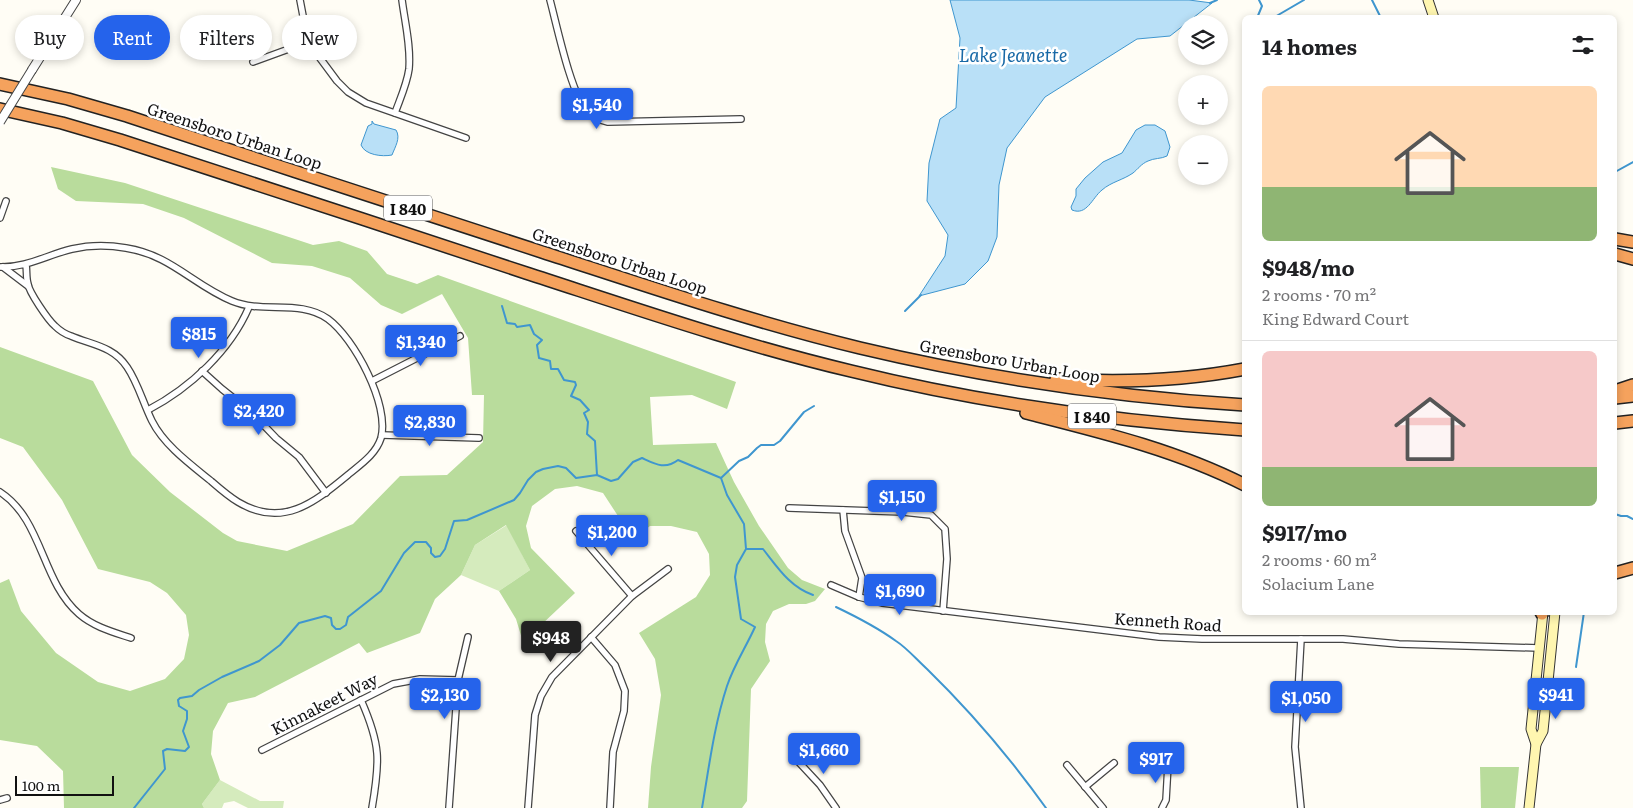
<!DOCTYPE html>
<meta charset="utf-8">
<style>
body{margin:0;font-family:Literata,serif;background:#f6f6f6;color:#202124;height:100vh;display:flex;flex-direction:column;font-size:19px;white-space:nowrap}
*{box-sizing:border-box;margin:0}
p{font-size:16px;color:#757577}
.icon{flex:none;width:28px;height:28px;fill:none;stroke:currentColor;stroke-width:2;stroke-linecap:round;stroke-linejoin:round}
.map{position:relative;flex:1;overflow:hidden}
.side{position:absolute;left:1242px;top:15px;width:375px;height:600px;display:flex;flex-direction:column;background:#fff;border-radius:8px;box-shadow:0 2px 8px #0003}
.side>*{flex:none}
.top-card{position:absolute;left:15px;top:15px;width:475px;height:45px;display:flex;gap:10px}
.buttons{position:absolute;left:1178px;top:15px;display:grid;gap:10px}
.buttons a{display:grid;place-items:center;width:50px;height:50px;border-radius:50%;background:#fff;box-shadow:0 2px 8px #0003;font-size:25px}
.scale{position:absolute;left:15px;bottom:12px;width:99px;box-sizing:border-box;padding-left:5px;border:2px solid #111;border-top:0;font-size:14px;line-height:18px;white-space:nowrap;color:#111;-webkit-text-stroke:4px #fff;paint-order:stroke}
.price{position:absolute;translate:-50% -42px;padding:0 11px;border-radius:5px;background:#2563eb;color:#fff;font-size:16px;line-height:32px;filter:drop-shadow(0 1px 2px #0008)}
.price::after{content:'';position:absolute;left:50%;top:30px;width:15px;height:11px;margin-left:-8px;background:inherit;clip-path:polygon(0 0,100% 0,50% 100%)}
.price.active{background:#222;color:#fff}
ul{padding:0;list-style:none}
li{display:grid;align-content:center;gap:10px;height:265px;padding:0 20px}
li+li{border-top:1px solid #e0e0e0}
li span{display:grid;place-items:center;height:155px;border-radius:8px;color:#555}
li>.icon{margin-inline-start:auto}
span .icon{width:90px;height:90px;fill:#fffc;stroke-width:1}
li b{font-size:21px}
h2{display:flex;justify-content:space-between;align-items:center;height:60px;padding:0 20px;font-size:21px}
.tag{padding:0 18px;border-radius:22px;background:#fff;box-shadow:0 2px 8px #0003;font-size:18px;line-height:45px}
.tag.active{background:#2563eb;color:#fff}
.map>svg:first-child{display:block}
.green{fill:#d5ebbd}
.forest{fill:#b9dc9c}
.water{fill:#b9e0f7;stroke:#3f96cf}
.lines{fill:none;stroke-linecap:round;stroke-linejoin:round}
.stream{stroke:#3f96cf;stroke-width:2}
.minor-casing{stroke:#444;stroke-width:8}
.tertiary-casing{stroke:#444;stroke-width:10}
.secondary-casing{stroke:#333;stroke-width:11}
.motorway-casing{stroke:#222;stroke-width:14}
.minor{stroke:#fff;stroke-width:5.5}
.tertiary{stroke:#fff;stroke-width:8}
.secondary{stroke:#fff6b0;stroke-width:9}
.motorway{stroke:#f5a25d;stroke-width:11}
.tertiary-bridge-casing{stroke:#444;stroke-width:10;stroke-linecap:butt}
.tertiary-bridge{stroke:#fff;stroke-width:8}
.labels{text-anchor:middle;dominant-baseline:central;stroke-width:5;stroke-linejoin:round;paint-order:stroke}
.shield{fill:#fff;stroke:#585858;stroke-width:1}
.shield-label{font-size:15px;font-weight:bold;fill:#111}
.street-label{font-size:16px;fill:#111;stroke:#fff}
.water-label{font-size:18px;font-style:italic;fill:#1768a6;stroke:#fff}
</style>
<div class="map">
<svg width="1633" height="808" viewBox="0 0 1633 808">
<rect width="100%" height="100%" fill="#fffdf5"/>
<!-- green -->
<g class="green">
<path d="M507,525L530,570L499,591L461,575L475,545Z"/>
<path d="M220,780L260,801H284L283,808H248L234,801L224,803L222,808H204L202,804Z"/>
</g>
<!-- forest -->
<g class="forest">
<path d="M51,167L125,183L313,245L339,241L367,251L387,274L417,284L438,275L736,382L727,409L692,395L650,397L653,445L716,443L734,482L759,526L788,568L802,580L825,589L815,601L806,604H789L773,611L766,624L765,642L770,661L751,689L747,801L742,808H648L651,767L661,695L655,659L639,633L696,597L710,575L709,554L697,532L671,526H650L633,539L603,493L577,486L555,489L532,506L526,526L531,548L575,593L523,642L516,619L499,591L530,570L506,525L475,545L461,575L435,599L420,633L367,653L359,643L255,697L228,703L213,731L211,754L220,780L202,804L204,808H64L63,771L37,746L0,740V583L9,579L21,611L56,653L98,682L130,691L165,679L184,659L189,635L186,615L167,593L150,582L98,569L62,500L23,447L0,438V347L93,381L132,455L170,492L223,533L237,541L287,551L353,524L400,476L447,475L483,442L484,395H472L468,338L442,294L402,314L381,305L350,278L312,266L272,263L184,218L143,204L76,201L58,189Z"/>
<path d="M1480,767H1519L1515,808H1481Z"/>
</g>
<!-- water -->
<g class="water">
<path d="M950,0H1189L1212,3L1170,36L1137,39L1045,97L1007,148L999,185L997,237L988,261L965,284L919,296L945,256L948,235L927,201L929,163L940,119L956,108L960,38Z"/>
<path d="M372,121L374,124L396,130C401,138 395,147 392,155C382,157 365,155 361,145L368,126L372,124Z"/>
<path d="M1145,125H1155L1165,131L1170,147L1167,156C1161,159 1154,158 1148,161C1141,164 1138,169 1133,173C1123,180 1111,182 1102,190C1092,198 1087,216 1072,210L1071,207L1076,196V189L1085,178L1103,162L1122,153L1136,130Z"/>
</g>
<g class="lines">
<!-- stream -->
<g class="stream">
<path d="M1372,0L1381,18"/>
<path d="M1210,3L1217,0"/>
<path d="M1257,18L1262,6L1259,0"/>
<path d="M1273,18L1304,0"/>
<path d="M1615,172L1633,162"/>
<path d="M502,306L507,323L515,324L517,327L530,325L534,334L542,340L537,345L539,358L550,361L551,369H558L564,380L575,382L576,385L571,396L580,400L589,410L584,413L588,422L587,434L595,441L597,475"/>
<path d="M905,311L921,295"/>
<path d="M721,478L739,461L748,457L757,448L761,445H774L780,441L804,412L814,406"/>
<path d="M1615,514L1621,516H1627L1633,519"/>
<path d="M746,549H763C778,568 790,587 813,595"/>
<path d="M836,607C857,617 878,628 896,641C907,648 917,660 927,669C970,711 1011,759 1046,808"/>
<path d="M1576,667L1584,612"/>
<path d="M134,808L165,769L163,751L167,749L185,751L189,747L183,731L187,719V711L179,706L178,700L180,698L192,696L199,690L222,677L259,661L280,645L299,623L325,616L331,618L332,625L336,629H340L346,625L348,617L381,591L404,553L415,542H426L431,548V553L435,557L440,556L445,549L454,521L467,520L514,500L520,493L528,480L536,472L543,469L558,466L566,468L576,478L597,475L611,481L618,479L633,462L642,458C655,464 665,470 678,460L721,478L727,495L744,524L746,549L737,565L735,577L741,619L755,627C746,647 734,665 727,686C714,726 709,767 702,808"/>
</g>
<!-- minor casing -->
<g class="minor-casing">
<g id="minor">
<path d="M300,0L308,42L337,81L348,92L366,103L466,138"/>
<path d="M550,0C557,26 571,94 587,111C593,118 600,120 608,122L741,119"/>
<path d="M253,62L308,42"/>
<path d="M395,113C400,99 407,84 409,69C411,46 405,23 402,0"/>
<path d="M0,218L6,201"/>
<path d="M0,267C26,268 47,255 72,249C89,245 109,245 126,248C171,255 193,285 232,301C263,314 300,299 328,319C354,338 390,405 381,438C376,454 361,464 349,474C315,502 283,529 238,502C228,496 219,488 211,481C190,464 164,445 152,421C143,403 138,383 127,367C113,346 92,345 71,336C65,334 59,330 55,326C48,320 29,292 28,284C26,278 27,271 26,265"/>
<path d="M3,267L28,286"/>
<path d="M202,371L222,389L251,412L276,438L299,457L326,493"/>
<path d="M372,381L460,336"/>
<path d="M148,410C190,388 230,351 249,307"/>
<path d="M382,435L479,438"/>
<path d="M0,492C43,520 41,581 79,614C94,627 113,632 131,638"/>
<path d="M789,508L903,512L931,515L945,529L947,559L943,611"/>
<path d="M843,510L845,531L862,578L859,597"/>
<path d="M576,531L632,596"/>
<path d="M831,585L859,597L882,603L1159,637L1202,639H1343L1399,644L1539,648"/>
<path d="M591,637L615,665L625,691L624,711L613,752L610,808"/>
<path d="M1301,639L1295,747L1301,808"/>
<path d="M361,700C381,745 380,761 372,808"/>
<path d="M262,750L393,684L420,679L458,680"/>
<path d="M794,757L820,785L836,808"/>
<path d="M1067,765L1103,808"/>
<path d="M1085,787L1114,763"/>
<path d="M0,800L7,798"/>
<path d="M449,808L458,680L468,637"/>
<path d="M528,808L535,715L541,696L552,677L632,596L668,569"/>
<path d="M1162,808L1166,800L1168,765"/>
</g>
</g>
<!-- tertiary casing -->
<g class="tertiary-casing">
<path id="tertiary" d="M32,70L76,0"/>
</g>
<!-- secondary casing -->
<g class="secondary-casing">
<g id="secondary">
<path d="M1428,0L1434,18"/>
<path d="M1536,744L1543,731L1555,612"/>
<path d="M1529,808L1536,744L1531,729L1543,612"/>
</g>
</g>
<!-- motorway casing -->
<g class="motorway-casing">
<g id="motorway">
<path d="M0,84L68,99L127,116C265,162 404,207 542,252C647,286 752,322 860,348C986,378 1115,397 1245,405"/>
<path d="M0,109L62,123L120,140C255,184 391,228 526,273C634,308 741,345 851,371C981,403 1112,421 1245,430"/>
<path d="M1615,239L1633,242"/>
<path d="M1615,254L1633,259"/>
<path d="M1056,379C1120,383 1182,381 1245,369"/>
<path d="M1615,391L1633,385"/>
<path d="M1615,398L1633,396"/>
<path d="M1026,413C1101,432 1176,450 1245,485"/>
<path d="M1615,423L1633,421"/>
<path d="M1615,573L1633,568"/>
<path d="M1541,612L1542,614"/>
</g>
</g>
<!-- minor -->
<use href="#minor" class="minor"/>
<!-- tertiary -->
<use href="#tertiary" class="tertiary"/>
<!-- secondary -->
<use href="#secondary" class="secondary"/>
<!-- motorway -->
<use href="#motorway" class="motorway"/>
<!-- tertiary-bridge casing -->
<g class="tertiary-bridge-casing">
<path id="tertiary-bridge" d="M0,122L32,70"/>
</g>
<!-- tertiary-bridge -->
<use href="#tertiary-bridge" class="tertiary-bridge"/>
</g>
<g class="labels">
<!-- shield labels -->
<g class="shield">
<rect x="384" y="195.5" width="48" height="25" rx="4"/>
<rect x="1068" y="403.5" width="48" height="25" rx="4"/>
</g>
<g class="shield-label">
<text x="408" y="208">I 840</text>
<text x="1092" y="416">I 840</text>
</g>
<!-- street labels -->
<g class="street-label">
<text transform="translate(235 135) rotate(18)">Greensboro Urban Loop</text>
<text transform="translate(620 260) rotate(18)">Greensboro Urban Loop</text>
<text transform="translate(1010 360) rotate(10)">Greensboro Urban Loop</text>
<text transform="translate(1168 621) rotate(4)">Kenneth Road</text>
<text transform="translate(324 703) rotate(-27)">Kinnakeet Way</text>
</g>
<!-- water labels -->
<g class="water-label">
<text x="1013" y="54">Lake Jeanette</text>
</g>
</g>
</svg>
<div class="buttons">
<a><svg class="icon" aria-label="layers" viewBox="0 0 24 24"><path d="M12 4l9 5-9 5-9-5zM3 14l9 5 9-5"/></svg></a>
<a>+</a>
<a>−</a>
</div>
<div class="scale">100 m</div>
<b class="price" style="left:597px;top:130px">$1,540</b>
<b class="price" style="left:199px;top:359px">$815</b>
<b class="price" style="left:421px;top:367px">$1,340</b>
<b class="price" style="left:259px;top:436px">$2,420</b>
<b class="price" style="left:430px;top:447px">$2,830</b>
<b class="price" style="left:902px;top:522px">$1,150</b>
<b class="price" style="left:612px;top:557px">$1,200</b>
<b class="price" style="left:900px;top:616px">$1,690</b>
<b class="price active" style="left:551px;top:663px">$948</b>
<b class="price" style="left:445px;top:720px">$2,130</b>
<b class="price" style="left:1556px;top:720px">$941</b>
<b class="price" style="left:1306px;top:723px">$1,050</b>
<b class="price" style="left:824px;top:775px">$1,660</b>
<b class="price" style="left:1156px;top:784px">$917</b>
<div class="top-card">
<a class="tag">Buy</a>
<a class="tag active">Rent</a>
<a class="tag">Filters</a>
<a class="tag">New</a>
</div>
<section class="side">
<h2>14 homes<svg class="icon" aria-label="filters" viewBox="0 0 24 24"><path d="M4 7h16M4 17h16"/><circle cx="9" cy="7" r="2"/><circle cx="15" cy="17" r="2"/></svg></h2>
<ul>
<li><span style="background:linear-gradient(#ffd9b3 65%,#8fb573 0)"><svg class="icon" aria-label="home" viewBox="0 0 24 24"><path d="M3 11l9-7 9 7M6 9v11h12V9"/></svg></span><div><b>$948/mo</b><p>2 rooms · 70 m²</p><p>King Edward Court</p></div></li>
<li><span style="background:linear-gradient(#f6c9c9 75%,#8fb573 0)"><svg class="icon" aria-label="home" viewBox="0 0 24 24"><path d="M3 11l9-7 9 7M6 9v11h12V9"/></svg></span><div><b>$917/mo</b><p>2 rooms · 60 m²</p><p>Solacium Lane</p></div></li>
</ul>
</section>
</div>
